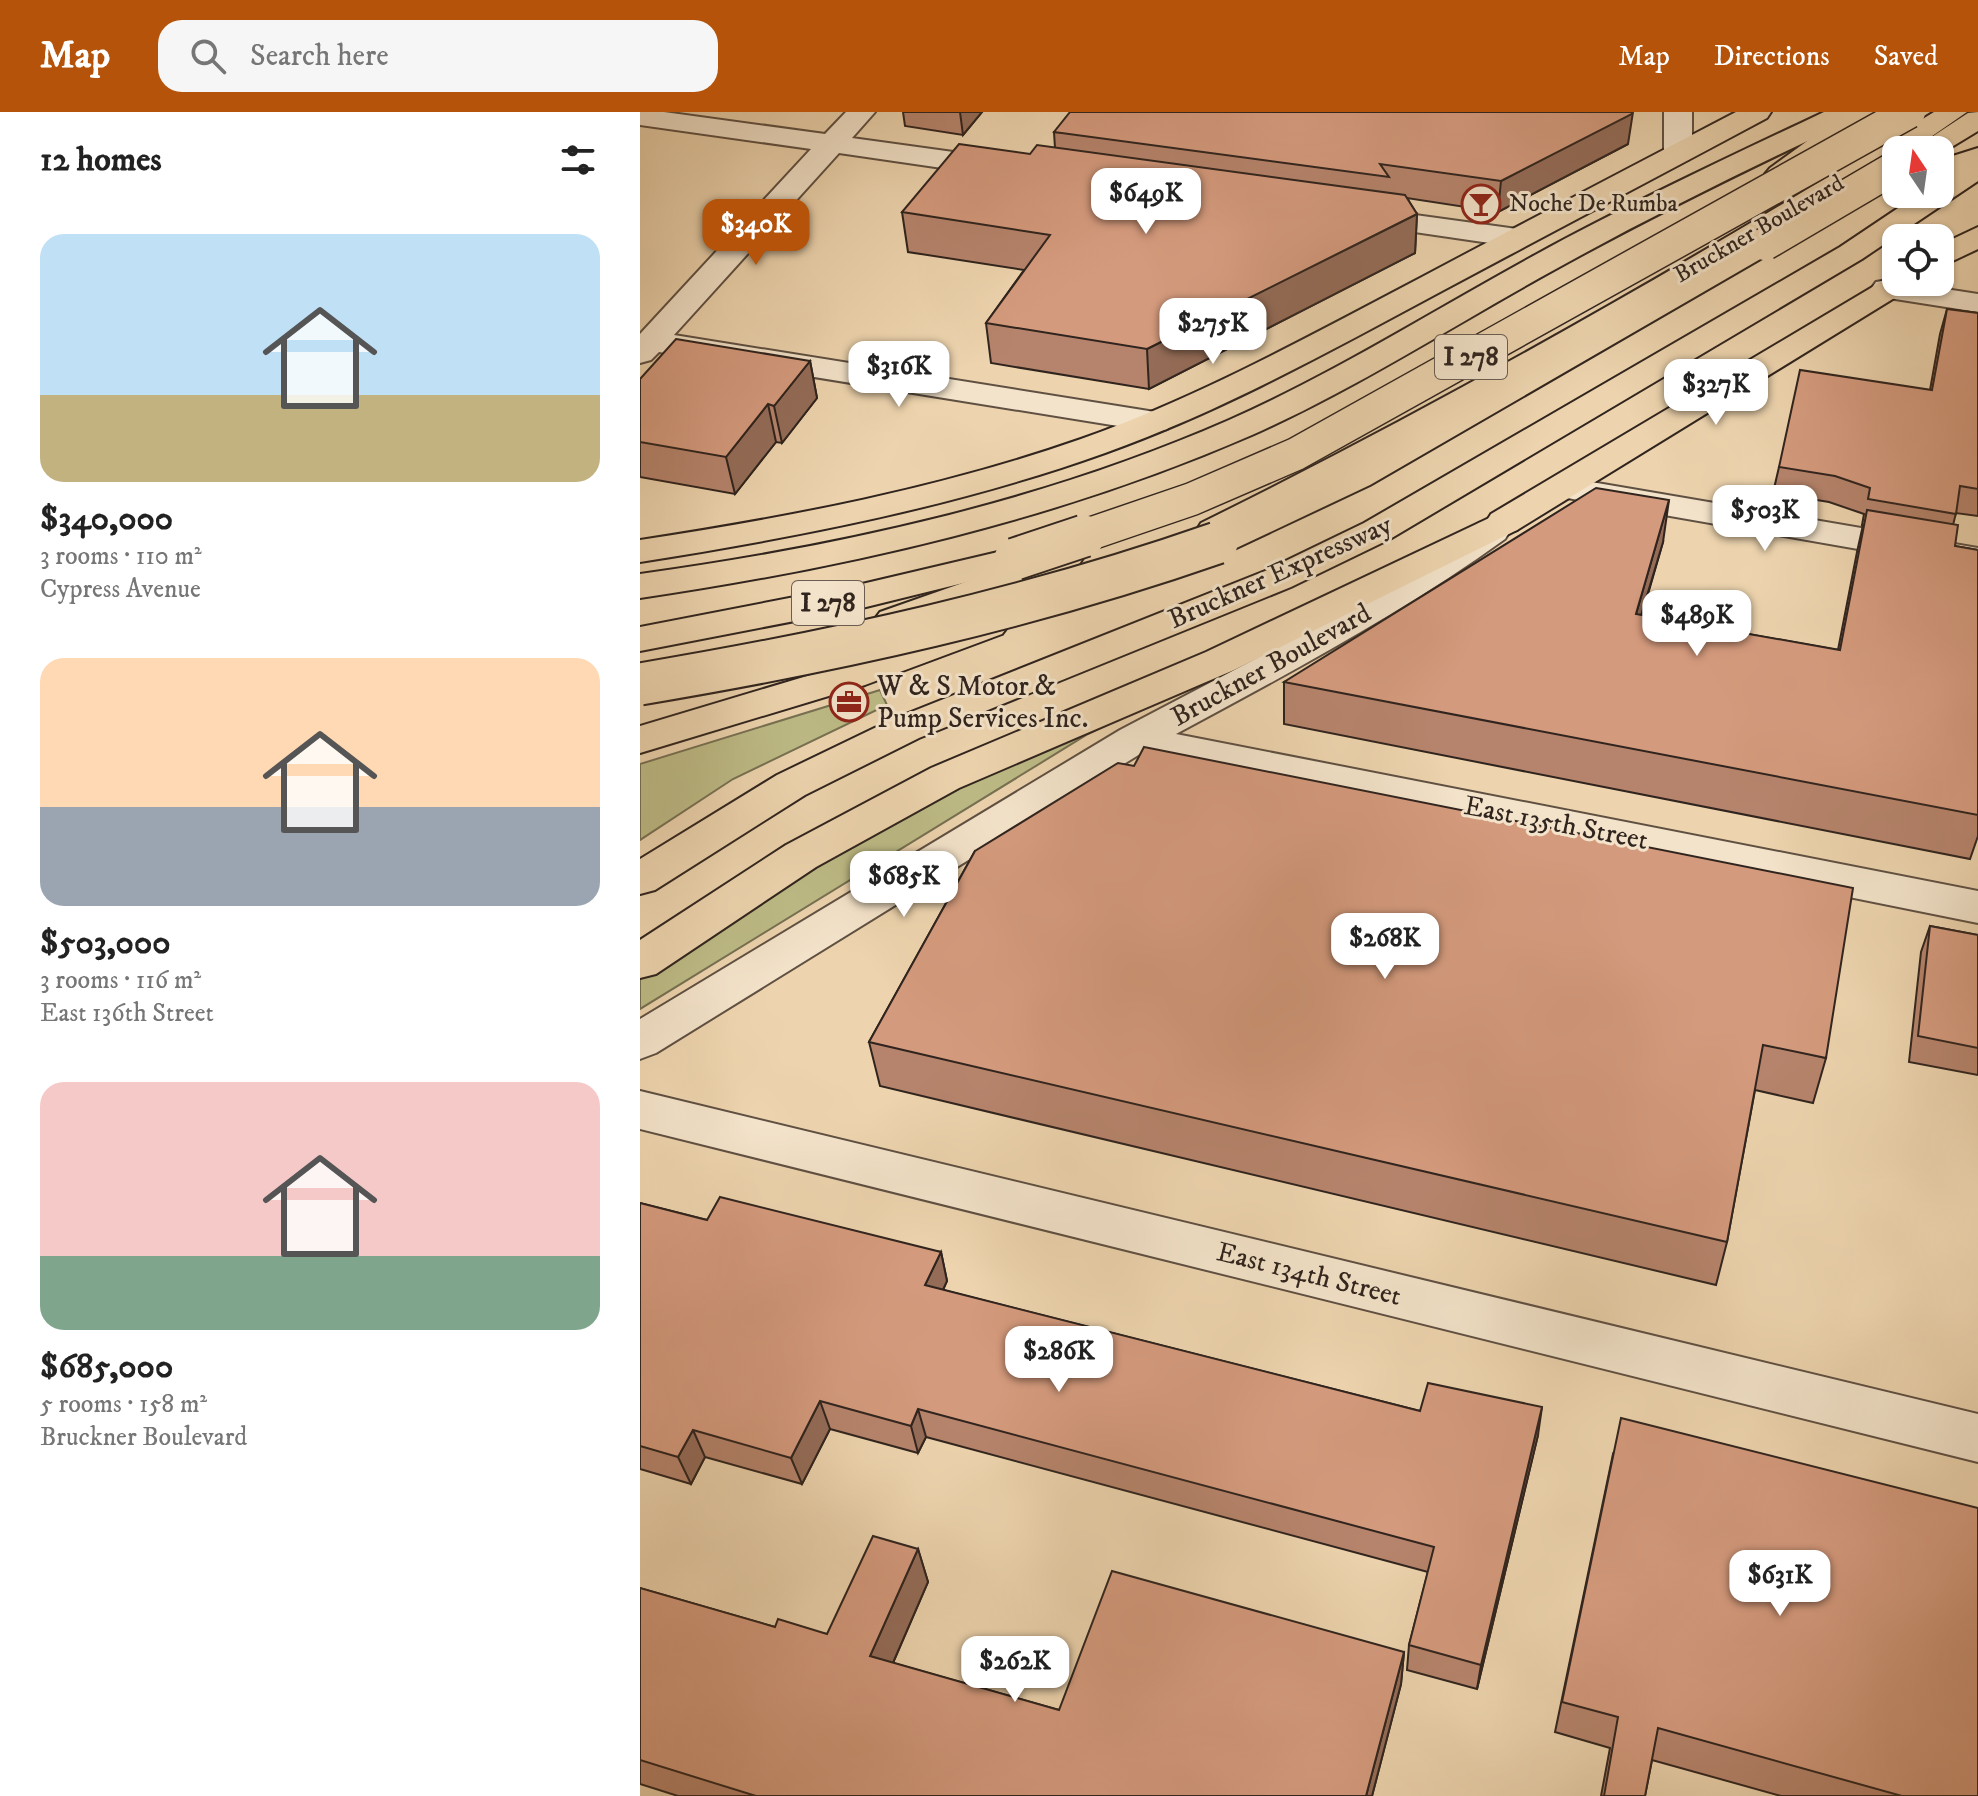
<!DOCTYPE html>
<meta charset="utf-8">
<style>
body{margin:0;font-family:"IM FELL DW Pica",serif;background:#f6f6f6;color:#222;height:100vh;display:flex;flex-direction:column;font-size:30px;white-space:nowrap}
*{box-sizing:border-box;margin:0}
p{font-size:26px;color:#767676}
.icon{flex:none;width:44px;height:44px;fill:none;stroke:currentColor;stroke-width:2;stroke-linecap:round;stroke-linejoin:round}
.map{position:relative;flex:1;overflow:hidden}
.drawer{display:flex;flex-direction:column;background:#fff;width:640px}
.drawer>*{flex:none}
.needle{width:52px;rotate:347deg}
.tools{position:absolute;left:1242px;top:24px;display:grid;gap:16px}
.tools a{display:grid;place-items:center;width:72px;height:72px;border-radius:16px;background:#fff;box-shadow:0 2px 6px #0004;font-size:40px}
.price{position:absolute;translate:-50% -68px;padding:0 18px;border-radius:16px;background:#fff;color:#222;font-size:26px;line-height:52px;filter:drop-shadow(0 2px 4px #0008)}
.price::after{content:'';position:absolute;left:50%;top:48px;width:24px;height:18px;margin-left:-12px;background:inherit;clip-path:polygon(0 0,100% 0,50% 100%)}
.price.current{background:#b45309;color:#fff}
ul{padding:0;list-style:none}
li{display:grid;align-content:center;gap:16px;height:424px;padding:0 40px}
li span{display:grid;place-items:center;height:248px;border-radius:24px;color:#555}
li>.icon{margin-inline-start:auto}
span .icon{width:144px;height:144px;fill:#fffc;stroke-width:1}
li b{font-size:34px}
h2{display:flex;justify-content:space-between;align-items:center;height:96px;padding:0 40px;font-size:34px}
header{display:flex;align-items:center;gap:48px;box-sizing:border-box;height:112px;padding:0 40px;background:#b45309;color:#fff}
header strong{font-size:38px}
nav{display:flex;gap:44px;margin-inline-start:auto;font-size:28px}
.search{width:560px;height:72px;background:#f6f6f6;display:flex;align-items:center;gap:20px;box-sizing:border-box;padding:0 28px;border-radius:24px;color:#767676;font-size:30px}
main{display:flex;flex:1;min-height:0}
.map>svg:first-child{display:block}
.green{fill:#bdbb86;stroke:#767052;stroke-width:2}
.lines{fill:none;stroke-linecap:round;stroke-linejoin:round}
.minor-casing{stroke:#5f5042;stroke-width:4}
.major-casing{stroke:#30241e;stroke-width:4}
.highway-casing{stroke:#30241e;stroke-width:4}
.minor{fill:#f3e3ca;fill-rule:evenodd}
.major{fill:#edd4ae;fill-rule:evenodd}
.highway{fill:#edd4ae;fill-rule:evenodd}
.highway-bridge-far1-casing{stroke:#30241e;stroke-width:35;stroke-linecap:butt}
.highway-bridge-casing{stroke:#30241e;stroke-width:45;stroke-linecap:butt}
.highway-bridge-far1{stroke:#edd4ae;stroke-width:32}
.highway-bridge{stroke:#edd4ae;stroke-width:41}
.wall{fill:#b6846c;stroke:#30241e;stroke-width:2}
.shaded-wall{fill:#946c58;stroke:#30241e;stroke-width:2}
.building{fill:#d49a7d;stroke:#30241e;stroke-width:2}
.labels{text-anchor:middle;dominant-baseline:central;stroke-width:6;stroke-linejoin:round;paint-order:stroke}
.far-poi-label{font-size:24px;fill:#30241e;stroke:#f3e3ca;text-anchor:start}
.far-street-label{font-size:24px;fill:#30241e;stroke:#f3e3ca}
.shield{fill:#f3e3ca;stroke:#6a5d52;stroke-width:2}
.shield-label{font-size:26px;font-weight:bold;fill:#30241e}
.street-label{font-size:28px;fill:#30241e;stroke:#f3e3ca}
.poi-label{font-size:28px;fill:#30241e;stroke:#f3e3ca;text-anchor:start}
</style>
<header>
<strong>Map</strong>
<div class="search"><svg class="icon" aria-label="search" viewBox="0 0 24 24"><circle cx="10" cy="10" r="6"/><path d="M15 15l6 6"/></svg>Search here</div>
<nav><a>Map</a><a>Directions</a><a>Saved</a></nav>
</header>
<main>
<section class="drawer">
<h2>12 homes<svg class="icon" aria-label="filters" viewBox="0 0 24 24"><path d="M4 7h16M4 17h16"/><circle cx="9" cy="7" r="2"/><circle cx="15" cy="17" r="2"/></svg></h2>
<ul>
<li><span style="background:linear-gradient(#bfe0f5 65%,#c2b280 0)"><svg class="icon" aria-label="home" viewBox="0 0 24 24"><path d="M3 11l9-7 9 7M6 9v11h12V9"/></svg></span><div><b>$340,000</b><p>3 rooms · 110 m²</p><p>Cypress Avenue</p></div></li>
<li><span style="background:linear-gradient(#ffd9b3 60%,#9aa5b1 0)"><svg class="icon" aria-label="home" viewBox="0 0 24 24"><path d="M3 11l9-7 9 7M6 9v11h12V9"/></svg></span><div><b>$503,000</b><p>3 rooms · 116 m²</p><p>East 136th Street</p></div></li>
<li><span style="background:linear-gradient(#f6c9c9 70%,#7fa58c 0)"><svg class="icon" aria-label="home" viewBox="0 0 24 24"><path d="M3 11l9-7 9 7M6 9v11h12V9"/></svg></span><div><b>$685,000</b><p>5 rooms · 158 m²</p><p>Bruckner Boulevard</p></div></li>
</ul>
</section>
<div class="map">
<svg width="1338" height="1684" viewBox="0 0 1338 1684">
<rect width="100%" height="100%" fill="#edd4ae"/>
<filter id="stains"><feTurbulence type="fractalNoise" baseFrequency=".0025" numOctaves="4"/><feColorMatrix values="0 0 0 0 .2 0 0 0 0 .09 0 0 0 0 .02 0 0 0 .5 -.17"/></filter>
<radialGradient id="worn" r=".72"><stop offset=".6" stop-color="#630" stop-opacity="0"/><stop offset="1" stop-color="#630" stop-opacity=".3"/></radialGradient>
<!-- green -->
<g class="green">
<path d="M592,553L448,622L0,897V862L318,669Z"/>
<path d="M240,578L247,593L93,667L0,728V652Z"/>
</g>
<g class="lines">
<!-- minor casing -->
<g class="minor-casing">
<g id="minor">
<path d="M0,0H24L185,22L206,0H235L212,26L364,47L374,50L378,56L374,62L364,65L199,41L34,223L515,300L527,303L532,310L527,317L515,320L19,240L11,248L0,251V222L171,37L0,13Z"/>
<path d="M1024,0H1052V42L1048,48H1028L1024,42Z"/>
<path d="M717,95L877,117L888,120L892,126L888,132L877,135L706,110L702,104L706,98Z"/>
<path d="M1247,168L1338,182V200L1236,184L1231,177L1236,170Z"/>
<path d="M922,365L1338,436V458L910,383L904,376L910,369Z"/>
<path d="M852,408L865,411L870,419L865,427C761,502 649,561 536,622L1338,779V811L500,642L16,941L0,947V907L480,618L667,520L771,460L839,411Z"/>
<path d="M0,979L1338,1302V1350L0,1017Z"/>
</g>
</g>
<!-- major casing -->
<g class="major-casing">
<g id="major">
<path d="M1096,0H1131L1127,6C1019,64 910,121 802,179C692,238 583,299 465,341C314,395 158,425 0,450V428C150,405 298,377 441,327C560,285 669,224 780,166C885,110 991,55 1096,0Z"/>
<path d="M1207,0H1239L1150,68H1130L1125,62L1130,56Z"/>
<path d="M1294,0H1327L1272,38H1256V48C1039,184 815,311 587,427L574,430L561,427L556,419L561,411C812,287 1056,147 1294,0Z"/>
<path d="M1338,36V54L1300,66V48Z"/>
<path d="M1338,115V137L1300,155V133Z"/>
<path d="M1256,161V170H1274L1269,177L877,418L864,421L851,418L846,410L851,402Z"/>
<path d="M425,435L438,438L443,446L438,454L266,516L253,520L240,516L234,508L240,500Z"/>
<path d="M349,502L362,506L368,514L362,522L225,573L0,641V614L197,555Z"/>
</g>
</g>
<!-- highway casing -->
<g class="highway-casing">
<g id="highway">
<path d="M1184,0H1220L1216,6C1114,54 1013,103 914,158C814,213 717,276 612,323C417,408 210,455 0,486V462C202,434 402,390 589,308C695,261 794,198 895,143C990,91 1087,46 1184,0Z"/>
<path d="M1338,0V19L1300,42V38H1272L1328,1Z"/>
<path d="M1338,47V69L1222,147L750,427L651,475L279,626L165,683L15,778L0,782V747L137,663L251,608L625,459L724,411L1200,135L1279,82H1300V68Z"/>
<path d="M1125,123L1136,126L1140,132L1136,138L730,373L590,439L577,442L564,439L559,431L564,423L706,359L1114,126Z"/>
<path d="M864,399L877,402L882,410L877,418L594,558L319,676L176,755L16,862L0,866V828L146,733L291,656L566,540Z"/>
<path d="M375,436L388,439L393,447L388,455L222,496L0,539V515L222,472Z"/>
</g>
</g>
<!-- minor -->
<use href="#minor" class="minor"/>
<!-- major -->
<use href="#major" class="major"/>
<!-- highway -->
<use href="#highway" class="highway"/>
<!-- highway-bridge-far1 casing -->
<g class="highway-bridge-far1-casing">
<g id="highway-bridge-far1">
<path d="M1125,132L1256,55"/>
<path d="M438,426L552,387L656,342L1269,0"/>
</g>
</g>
<!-- highway-bridge casing -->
<g class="highway-bridge-casing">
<g id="highway-bridge">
<path d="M375,447L444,424"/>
<path d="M0,572C197,539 388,497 577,431"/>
</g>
</g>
<!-- highway-bridge-far1 -->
<use href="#highway-bridge-far1" class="highway-bridge-far1"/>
<!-- highway-bridge -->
<use href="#highway-bridge" class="highway-bridge"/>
</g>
<!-- wall -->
<g class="wall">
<path d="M263,0H342L323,23L265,14Z"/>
<path d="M414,20L988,32L858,100L767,86L777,102L775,141L509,277L351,251L346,211L384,158L268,140L262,100L390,42L415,36Z"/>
<path d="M1307,197L1338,201V404L1316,401L1313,413L1315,434L1338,438V724L1330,747L644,612V570L1023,430L1002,503L1198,538L1217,440L1223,413H1222L1224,402L1189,390L1133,381L1139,355L1290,278L1300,222Z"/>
<path d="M170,249L177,286L142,331L136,330L95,382L0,365V267Z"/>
<path d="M335,739L1186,946L1173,991L1115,978L1087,1130L1076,1173L240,974L229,930Z"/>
<path d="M1290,814L1338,823V963L1269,950L1281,840Z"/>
<path d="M0,1091L67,1108L301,1140L307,1169L303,1178L780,1299L898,1323L837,1577L767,1558L769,1533L788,1460L286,1325L278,1341L190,1317L162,1372L65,1345L51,1372L0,1357Z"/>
<path d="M973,1342L1338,1684H1141L1012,1648L1005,1684H961L970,1636L915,1620Z"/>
<path d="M278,1437L288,1470L253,1551L419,1598L764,1540L761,1572L732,1684H38L0,1672V1476L135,1515L187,1522Z"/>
</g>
<!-- shaded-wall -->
<g class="shaded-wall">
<path d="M320,0H342L323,23Z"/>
<path d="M992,0H993L988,32L858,100L861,69Z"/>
<path d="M777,102L775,141L509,277L507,237Z"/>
<path d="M170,249L177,286L142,331L134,294Z"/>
<path d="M128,292L136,330L95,382L86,345Z"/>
<path d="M1029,388L1023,430L989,544L996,502Z"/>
<path d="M301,1140L307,1169L292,1202L285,1173Z"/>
<path d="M180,1289L190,1317L162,1372L151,1346Z"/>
<path d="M902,1295L898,1323L837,1577L841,1553Z"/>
<path d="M278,1297L286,1325L278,1341L271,1314Z"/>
<path d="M53,1318L65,1345L51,1372L38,1345Z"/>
<path d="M278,1437L288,1470L242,1576L230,1544Z"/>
<path d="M764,1540L761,1572L732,1684H726Z"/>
</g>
<!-- building -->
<g class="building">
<path d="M430,0H992V2L861,69L740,52L749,65L414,20Z"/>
<path d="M319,32L390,42L397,33L765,83L777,102L507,237L346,211L410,123L262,100Z"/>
<path d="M1307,197L1338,201V377L1320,374L1316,402L1228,387L1230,376L1195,364L1139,355L1160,258L1292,278Z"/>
<path d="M36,227L170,249L134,294L128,292L86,345L0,330V267Z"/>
<path d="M956,376L1029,388L996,502L1200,538L1227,398L1318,413L1315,434L1338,438V703L644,570Z"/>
<path d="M504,635L1213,776L1186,946L1123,933L1087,1130L229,930L335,739L478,651L494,654Z"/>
<path d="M1290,814L1338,823V936L1278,924Z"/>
<path d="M80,1085L301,1140L285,1173L780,1299L788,1271L902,1295L841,1553L769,1533L794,1435L278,1297L271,1314L180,1289L151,1346L53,1318L38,1345L0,1334V1091L67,1108Z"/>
<path d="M981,1306L1338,1396V1684H1262L1018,1616L1005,1684H964L978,1605L922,1590Z"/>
<path d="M233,1424L278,1437L230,1544L419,1598L472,1459L764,1540L726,1684H116L0,1648V1476L135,1515L138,1507L187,1522Z"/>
</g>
<!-- icons -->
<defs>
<g id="bar-ring" transform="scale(2)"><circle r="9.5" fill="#f3e3ca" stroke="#8f2418" stroke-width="1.5"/><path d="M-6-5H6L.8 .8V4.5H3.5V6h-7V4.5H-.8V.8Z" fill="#8f2418"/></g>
<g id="office-ring" transform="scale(2)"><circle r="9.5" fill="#f3e3ca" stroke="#8f2418" stroke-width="1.5"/><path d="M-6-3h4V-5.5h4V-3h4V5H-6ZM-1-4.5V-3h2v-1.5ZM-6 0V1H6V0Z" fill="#8f2418"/></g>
</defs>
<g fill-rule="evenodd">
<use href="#bar-ring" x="841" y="92"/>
<use href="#office-ring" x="209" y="590"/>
</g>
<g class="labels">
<!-- far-poi labels -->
<g class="far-poi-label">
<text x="869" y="92">Noche De Rumba</text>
</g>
<!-- far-street labels -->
<g class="far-street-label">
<text transform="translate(1119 117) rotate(-30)">Bruckner Boulevard</text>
</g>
<!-- shield labels -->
<g class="shield">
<rect x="795" y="223" width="72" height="44" rx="6"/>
<rect x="152" y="469" width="72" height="44" rx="6"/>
</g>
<g class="shield-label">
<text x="831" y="245">I 278</text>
<text x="188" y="491">I 278</text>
</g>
<!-- street labels -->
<g class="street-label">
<text transform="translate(640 460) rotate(-24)">Bruckner Expressway</text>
<text transform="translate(631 553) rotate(-29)">Bruckner Boulevard</text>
<text transform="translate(916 711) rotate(11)">East 135th Street</text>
<text transform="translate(669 1162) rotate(14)">East 134th Street</text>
</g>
<!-- poi labels -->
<g class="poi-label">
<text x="237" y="574">W &amp; S Motor &amp;<tspan x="237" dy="32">Pump Services Inc.</tspan></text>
</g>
</g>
<rect width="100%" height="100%" filter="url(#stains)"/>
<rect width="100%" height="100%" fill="url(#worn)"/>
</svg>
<div class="tools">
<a><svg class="needle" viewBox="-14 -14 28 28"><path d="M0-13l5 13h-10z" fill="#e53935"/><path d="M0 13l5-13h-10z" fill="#767676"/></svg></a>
<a><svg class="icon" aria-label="locate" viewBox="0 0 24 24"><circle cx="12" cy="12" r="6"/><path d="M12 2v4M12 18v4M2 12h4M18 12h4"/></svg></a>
</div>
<b class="price" style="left:506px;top:124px">$649K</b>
<b class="price current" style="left:116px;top:155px">$340K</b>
<b class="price" style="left:573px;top:254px">$275K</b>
<b class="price" style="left:259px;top:297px">$316K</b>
<b class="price" style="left:1076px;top:315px">$327K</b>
<b class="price" style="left:1125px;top:441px">$503K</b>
<b class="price" style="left:1057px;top:546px">$489K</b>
<b class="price" style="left:264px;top:807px">$685K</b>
<b class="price" style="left:745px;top:869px">$268K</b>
<b class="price" style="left:419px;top:1282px">$286K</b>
<b class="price" style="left:1140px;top:1506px">$631K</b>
<b class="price" style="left:375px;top:1592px">$262K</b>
</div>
</main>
